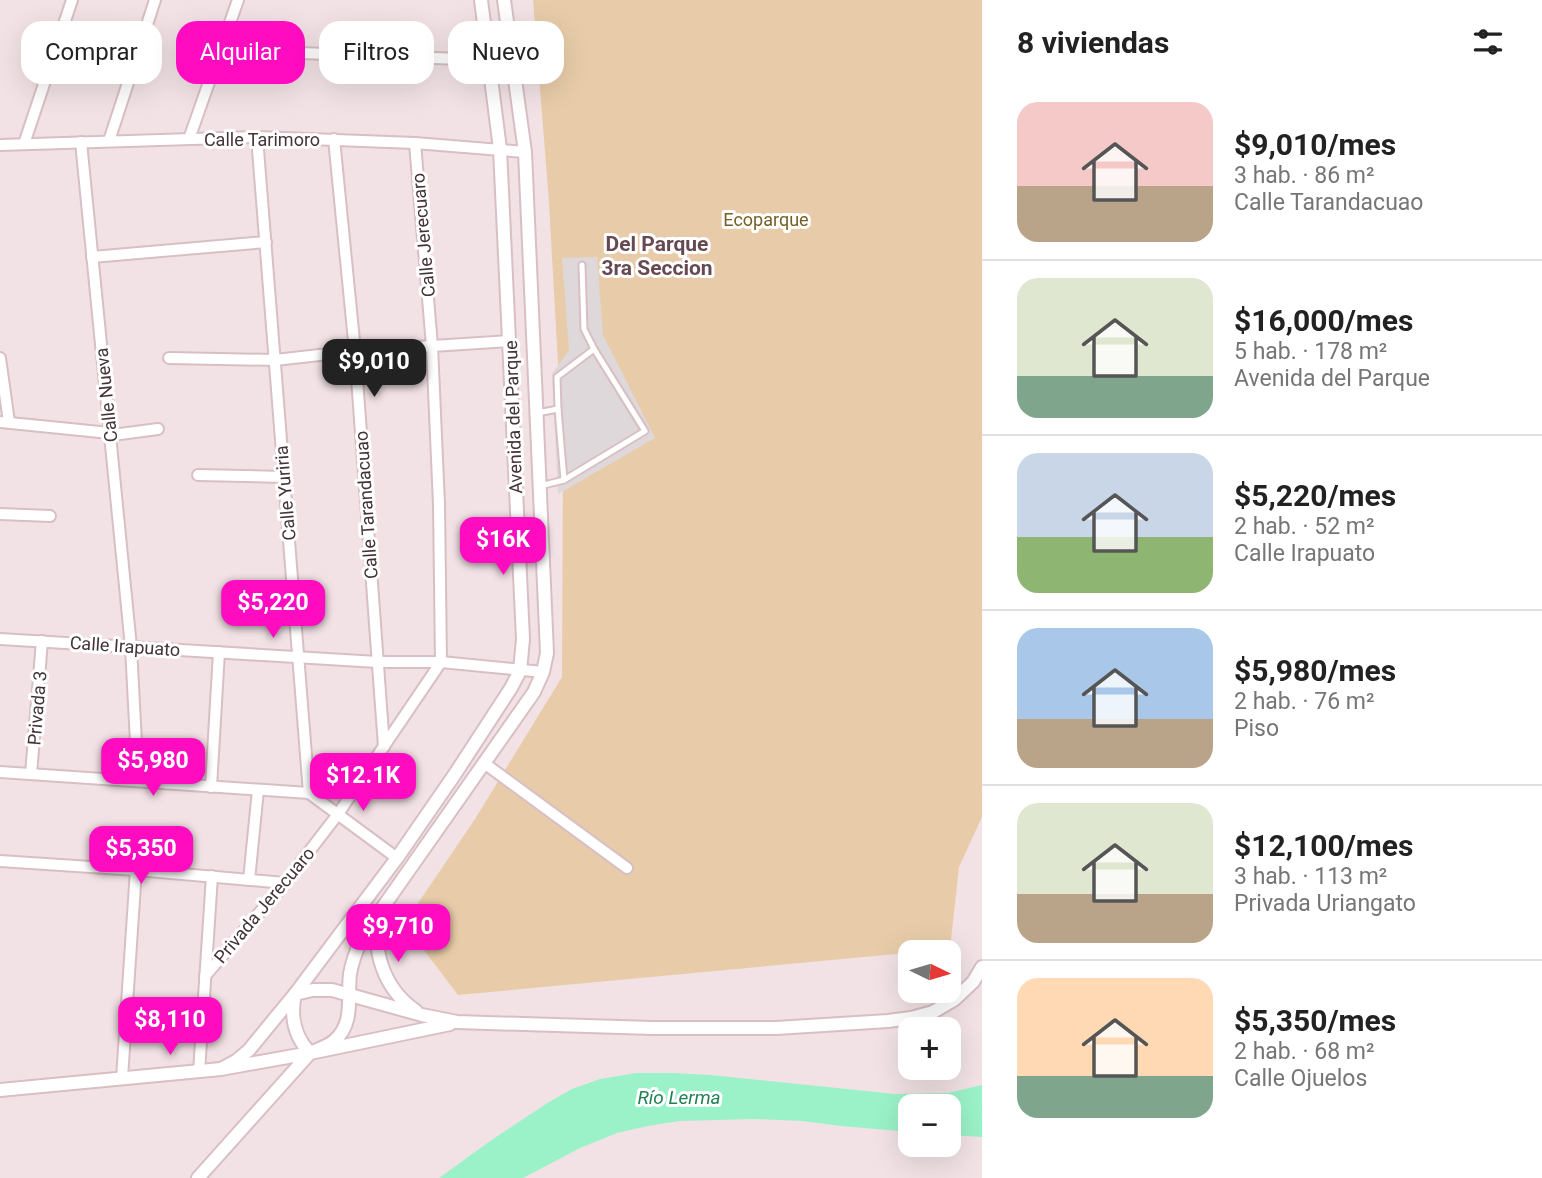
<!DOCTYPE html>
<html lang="es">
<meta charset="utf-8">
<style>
body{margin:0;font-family:Roboto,sans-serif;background:#f6f6f6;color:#222;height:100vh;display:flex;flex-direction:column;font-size:26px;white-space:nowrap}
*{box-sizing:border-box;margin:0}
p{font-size:23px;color:#767676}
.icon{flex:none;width:38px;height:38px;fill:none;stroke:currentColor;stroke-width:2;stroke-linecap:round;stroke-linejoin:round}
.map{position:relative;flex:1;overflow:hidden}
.panel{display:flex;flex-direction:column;background:#fff;width:560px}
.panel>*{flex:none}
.banner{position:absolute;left:21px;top:21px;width:665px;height:63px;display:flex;gap:14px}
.needle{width:46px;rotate:95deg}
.fabs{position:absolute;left:898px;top:940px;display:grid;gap:14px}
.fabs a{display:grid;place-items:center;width:63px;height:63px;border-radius:14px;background:#fff;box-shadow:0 7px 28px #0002;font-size:35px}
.price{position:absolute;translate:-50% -60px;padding:0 16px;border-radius:14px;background:#ff0cc0;color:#fff;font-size:23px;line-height:46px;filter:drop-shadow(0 2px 4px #0008)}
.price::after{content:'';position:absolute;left:50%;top:42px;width:21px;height:16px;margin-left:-10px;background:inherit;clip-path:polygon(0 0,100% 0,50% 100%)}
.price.current{background:#222;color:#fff}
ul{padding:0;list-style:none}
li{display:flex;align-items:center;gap:21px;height:175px;padding:0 35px}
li+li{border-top:2px solid #e0e0e0}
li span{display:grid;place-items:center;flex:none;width:196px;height:140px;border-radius:21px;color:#555}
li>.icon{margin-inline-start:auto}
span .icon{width:84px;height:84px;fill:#fffc;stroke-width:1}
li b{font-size:30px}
h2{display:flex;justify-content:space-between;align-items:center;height:84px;padding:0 35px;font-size:30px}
.tag{padding:0 24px;border-radius:21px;background:#fff;box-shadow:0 7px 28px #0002;font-size:24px;line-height:63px}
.tag.current{background:#ff0cc0;color:#fff}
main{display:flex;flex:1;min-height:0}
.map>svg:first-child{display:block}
.green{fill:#e8cca9}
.parking{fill:#dfd8da}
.water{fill:#9bf2c8}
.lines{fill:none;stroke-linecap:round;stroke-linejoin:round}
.service-casing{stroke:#d8bfc4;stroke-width:9}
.minor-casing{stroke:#d8bfc4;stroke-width:14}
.tertiary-casing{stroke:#d8bfc4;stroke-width:16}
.service{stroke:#fff;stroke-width:5}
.minor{stroke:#fff;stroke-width:10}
.tertiary{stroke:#fff;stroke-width:12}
.labels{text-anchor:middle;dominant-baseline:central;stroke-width:6;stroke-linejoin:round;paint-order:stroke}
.street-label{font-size:18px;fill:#433337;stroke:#fff}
.park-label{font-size:18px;fill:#766025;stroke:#fff}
.water-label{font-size:19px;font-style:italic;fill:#228155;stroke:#fff}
.quarter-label{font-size:21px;font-weight:bold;fill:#664a52;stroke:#fff}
</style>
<main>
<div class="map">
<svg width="982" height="1178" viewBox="0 0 982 1178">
<rect width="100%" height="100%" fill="#f2e2e5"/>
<!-- green -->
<path class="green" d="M533,0H982V817L959,867L950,949L458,995L404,924L475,819L562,677L563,453L549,203Z"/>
<!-- parking -->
<path class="parking" d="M597,257L603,335L655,438L558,494L552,374L569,350L562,258Z"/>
<!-- water -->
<path class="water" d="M636,1073H672L711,1075L895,1094L948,1093L982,1085V1137L949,1135L948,1106H910V1132L841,1126L802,1121L755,1119L679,1121L648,1126L617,1133L580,1148L523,1178H439L493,1139L549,1102L572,1089L600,1079Z"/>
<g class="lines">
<!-- service casing -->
<g class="service-casing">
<g id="service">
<path d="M582,265L584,329L594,349"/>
<path d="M558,409L564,480"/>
<path d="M537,413L558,409L557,377L594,349L645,431L564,480L540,486"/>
</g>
</g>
<!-- minor casing -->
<g class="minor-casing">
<g id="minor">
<path d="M221,50L488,60"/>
<path d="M257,137L309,793"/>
<path d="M189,139L238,0"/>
<path d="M334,139L355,351L384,747"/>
<path d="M109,141L155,0"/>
<path d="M81,142L131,647L138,781"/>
<path d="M24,144L72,0"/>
<path d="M0,145L257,137L415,143L525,152"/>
<path d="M92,257L266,242"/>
<path d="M0,358L9,422"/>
<path d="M169,358L275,360L355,351L510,341"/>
<path d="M0,422L120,434L158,429"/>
<path d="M198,475L284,477"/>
<path d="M0,514L50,516"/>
<path d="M0,639L377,662H441L543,672"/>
<path d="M484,763L627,868"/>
<path d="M0,772L309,793"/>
<path d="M31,774L42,641"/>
<path d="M211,787L219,652"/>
<path d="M309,793L397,858"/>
<path d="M0,861L136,870L285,883"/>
<path d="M249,880L258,790"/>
<path d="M205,976L285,883L338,814L441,662L439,504L432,346L415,143"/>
<path d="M199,1072L212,876"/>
<path d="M122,1078L136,870"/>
</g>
</g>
<!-- tertiary casing -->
<g class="tertiary-casing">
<g id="tertiary">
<path d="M380,914C371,951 384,989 416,1011"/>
<path d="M310,1053C294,1036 290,1017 295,994L313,990H332L422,1015L457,1022L652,1028H776L888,1021L911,1018L933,1012L955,999L973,982L982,967"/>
<path d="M221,1069L236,1061L249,1050L295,994L397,858L455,774L511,688L520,671L523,639L500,149L481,0"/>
<path d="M0,1090L221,1069L310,1053L450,1024"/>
<path d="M198,1178L310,1053C317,1050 328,1046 334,1041C355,1023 347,997 350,974C352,961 357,949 362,937L534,692L543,672L547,653L525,152L504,0"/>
</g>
</g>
<!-- service -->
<use href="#service" class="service"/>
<!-- minor -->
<use href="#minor" class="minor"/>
<!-- tertiary -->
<use href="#tertiary" class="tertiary"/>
</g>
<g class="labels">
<!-- street labels -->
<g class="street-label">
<text x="262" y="139">Calle Tarimoro</text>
<text transform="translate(423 235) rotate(-95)">Calle Jerecuaro</text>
<text transform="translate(106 395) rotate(-96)">Calle Nueva</text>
<text transform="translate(513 417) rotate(-92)">Avenida del Parque</text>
<text transform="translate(285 493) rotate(-95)">Calle Yuriria</text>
<text transform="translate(366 505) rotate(-94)">Calle Tarandacuao</text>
<text transform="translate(125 646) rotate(4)">Calle Irapuato</text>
<text transform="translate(37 708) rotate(-85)">Privada 3</text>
<text transform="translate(264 905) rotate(-50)">Privada Jerecuaro</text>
</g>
<!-- park labels -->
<g class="park-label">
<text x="766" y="219">Ecoparque</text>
</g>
<!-- water labels -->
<g class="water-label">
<text x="679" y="1097">Río Lerma</text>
</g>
<!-- quarter labels -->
<g class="quarter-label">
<text x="657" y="244">Del Parque<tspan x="657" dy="24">3ra Seccion</tspan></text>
</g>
</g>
</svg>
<div class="fabs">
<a><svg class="needle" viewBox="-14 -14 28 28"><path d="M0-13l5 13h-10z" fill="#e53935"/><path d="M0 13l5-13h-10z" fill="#767676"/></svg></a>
<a>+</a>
<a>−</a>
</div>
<b class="price current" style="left:374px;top:399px">$9,010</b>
<b class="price" style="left:503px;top:577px">$16K</b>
<b class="price" style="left:273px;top:640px">$5,220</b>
<b class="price" style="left:153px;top:798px">$5,980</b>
<b class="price" style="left:363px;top:813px">$12.1K</b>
<b class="price" style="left:141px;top:886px">$5,350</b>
<b class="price" style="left:398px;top:964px">$9,710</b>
<b class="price" style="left:170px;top:1057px">$8,110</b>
<div class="banner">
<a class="tag">Comprar</a>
<a class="tag current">Alquilar</a>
<a class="tag">Filtros</a>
<a class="tag">Nuevo</a>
</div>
</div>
<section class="panel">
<h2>8 viviendas<svg class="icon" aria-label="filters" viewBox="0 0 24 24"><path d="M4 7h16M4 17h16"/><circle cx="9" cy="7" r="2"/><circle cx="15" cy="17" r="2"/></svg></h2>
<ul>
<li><span style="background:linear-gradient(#f6c9c9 60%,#b9a48a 0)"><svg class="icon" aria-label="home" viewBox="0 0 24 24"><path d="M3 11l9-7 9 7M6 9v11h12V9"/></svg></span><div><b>$9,010/mes</b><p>3 hab. · 86 m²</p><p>Calle Tarandacuao</p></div></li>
<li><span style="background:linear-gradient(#dfe7d0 70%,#7fa58c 0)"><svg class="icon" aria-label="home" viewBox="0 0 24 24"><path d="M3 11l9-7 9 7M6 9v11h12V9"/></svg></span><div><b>$16,000/mes</b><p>5 hab. · 178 m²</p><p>Avenida del Parque</p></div></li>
<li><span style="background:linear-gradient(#c9d6e8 60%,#8fb573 0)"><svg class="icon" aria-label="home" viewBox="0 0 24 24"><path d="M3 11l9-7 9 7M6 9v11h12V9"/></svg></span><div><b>$5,220/mes</b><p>2 hab. · 52 m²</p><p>Calle Irapuato</p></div></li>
<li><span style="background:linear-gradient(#a9c7e8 65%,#b9a48a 0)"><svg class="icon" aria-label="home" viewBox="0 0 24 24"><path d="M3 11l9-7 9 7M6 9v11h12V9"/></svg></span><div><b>$5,980/mes</b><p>2 hab. · 76 m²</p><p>Piso</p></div></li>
<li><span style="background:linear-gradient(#dfe7d0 65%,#b9a48a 0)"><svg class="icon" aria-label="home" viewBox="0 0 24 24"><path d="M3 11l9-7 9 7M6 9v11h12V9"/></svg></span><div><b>$12,100/mes</b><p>3 hab. · 113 m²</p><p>Privada Uriangato</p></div></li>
<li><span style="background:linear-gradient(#ffd9b3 70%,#7fa58c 0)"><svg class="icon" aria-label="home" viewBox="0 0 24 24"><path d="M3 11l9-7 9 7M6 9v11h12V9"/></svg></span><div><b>$5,350/mes</b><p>2 hab. · 68 m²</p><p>Calle Ojuelos</p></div></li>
</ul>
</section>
</main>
